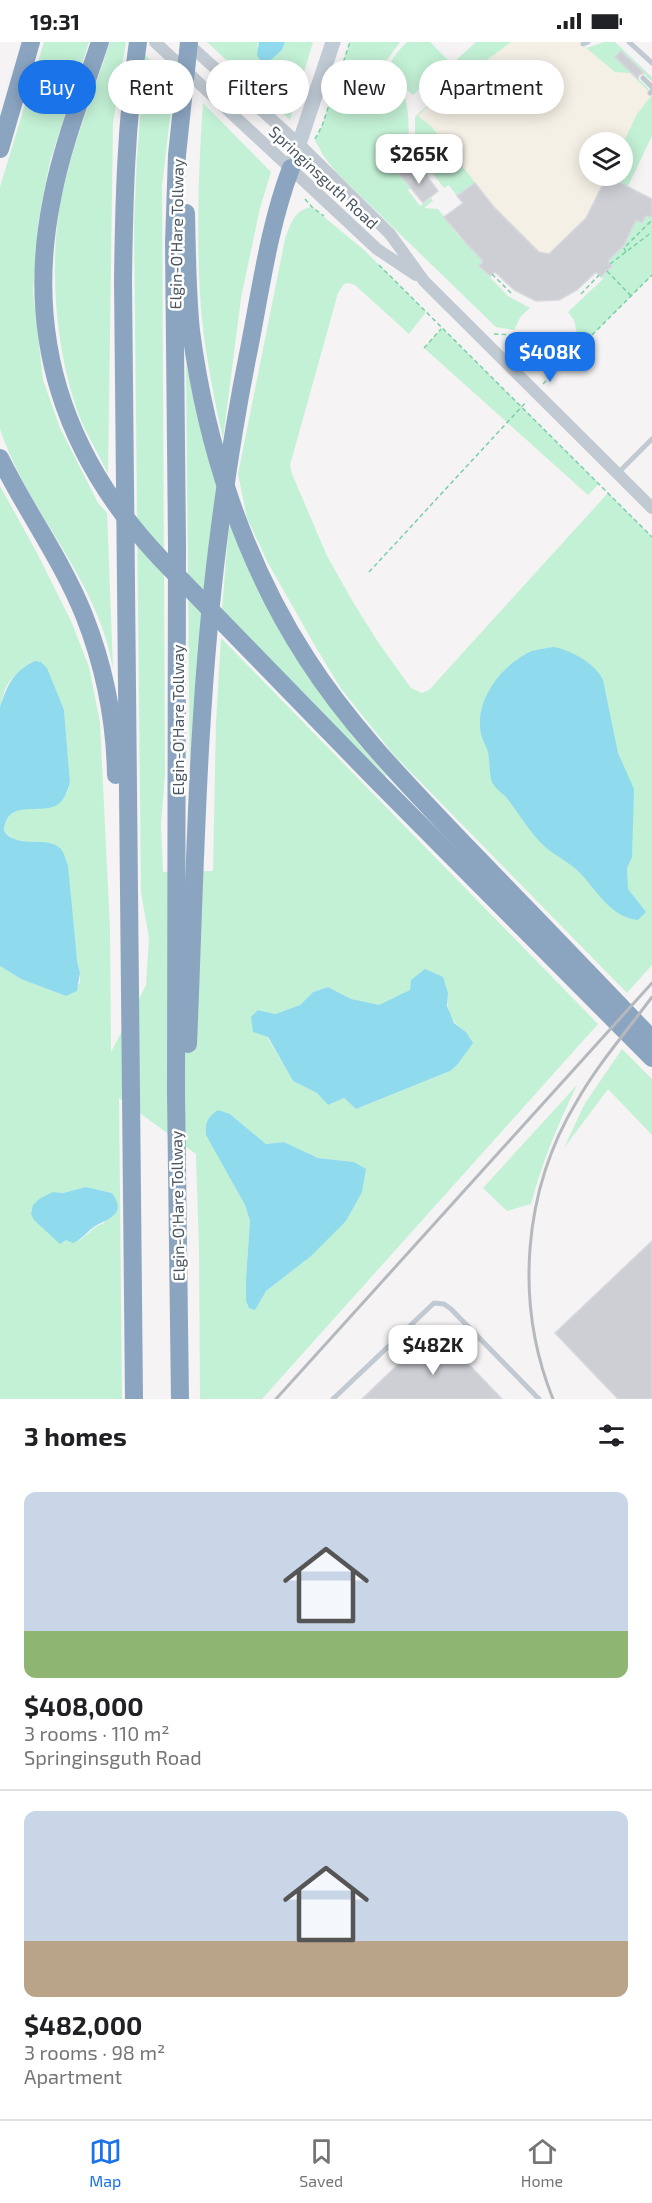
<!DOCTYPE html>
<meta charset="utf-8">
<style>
body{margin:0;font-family:"Exo 2",sans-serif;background:#f2f2f2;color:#202124;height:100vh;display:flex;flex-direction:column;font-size:22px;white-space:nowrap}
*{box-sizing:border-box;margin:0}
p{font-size:20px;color:#757577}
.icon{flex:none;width:33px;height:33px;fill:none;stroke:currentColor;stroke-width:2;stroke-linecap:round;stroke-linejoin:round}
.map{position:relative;height:1357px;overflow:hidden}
.side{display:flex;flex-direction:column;background:#fff;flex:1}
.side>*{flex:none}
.banner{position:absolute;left:18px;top:18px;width:616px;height:54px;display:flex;gap:12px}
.tools{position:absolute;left:579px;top:90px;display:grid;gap:12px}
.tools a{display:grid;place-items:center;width:54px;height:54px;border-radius:50%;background:#fff;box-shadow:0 3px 15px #0003;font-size:30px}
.price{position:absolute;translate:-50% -51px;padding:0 14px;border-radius:12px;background:#fff;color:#222;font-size:20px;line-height:39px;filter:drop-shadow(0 2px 3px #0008)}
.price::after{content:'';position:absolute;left:50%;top:36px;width:18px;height:14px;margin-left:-9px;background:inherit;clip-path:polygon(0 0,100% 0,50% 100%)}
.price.on{background:#1a73e8;color:#fff}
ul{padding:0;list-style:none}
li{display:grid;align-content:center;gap:12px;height:318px;padding:0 24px}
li+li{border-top:2px solid #e0e0e0}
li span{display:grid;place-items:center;height:186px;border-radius:12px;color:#555}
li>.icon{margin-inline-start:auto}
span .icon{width:108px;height:108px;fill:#fffc;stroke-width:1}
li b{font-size:26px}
h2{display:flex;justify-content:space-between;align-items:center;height:72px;padding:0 24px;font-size:26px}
.tag{padding:0 21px;border-radius:27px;background:#fff;box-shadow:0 3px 15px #0003;font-size:21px;line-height:54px}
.tag.on{background:#1a73e8;color:#fff}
.status{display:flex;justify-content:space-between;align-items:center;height:42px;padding:0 30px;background:#fff;direction:ltr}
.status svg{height:16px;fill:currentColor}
.tab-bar{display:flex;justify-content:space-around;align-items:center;height:84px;border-top:2px solid #e0e0e0;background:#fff;font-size:16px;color:#757577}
.tab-bar a{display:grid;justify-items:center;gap:3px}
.tab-bar .on{color:#1a73e8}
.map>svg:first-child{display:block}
.green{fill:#c3f1d5;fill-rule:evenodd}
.sand{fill:#f5f0e5}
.water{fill:#90daee}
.building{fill:#cdcfd5;stroke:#d7d9de;stroke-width:1.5}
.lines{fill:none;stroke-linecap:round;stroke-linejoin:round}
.path{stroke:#7ad0a6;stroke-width:1.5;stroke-dasharray:4.5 3;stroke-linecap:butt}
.service{stroke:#c1cad2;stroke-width:5}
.tertiary{stroke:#c1cad2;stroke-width:12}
.secondary{stroke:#c1cbd6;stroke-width:15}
.motorway{stroke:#8ba5c1;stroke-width:18}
.rail{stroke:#b5b8bd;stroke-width:3}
.labels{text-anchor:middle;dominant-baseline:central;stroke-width:5;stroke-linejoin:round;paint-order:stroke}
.street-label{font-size:16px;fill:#4a5661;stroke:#fff}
</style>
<div class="status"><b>19:31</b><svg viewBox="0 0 49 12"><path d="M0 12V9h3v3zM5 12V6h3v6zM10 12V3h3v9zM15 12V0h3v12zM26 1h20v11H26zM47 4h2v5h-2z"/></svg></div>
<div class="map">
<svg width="652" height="1357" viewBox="0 0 652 1357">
<rect width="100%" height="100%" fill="#f5f3f3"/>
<!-- green -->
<g class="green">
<path d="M44,0H89L50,119L38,181L33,250L43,338L60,386L98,461L107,471L113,627C99,538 28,471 0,387V145Z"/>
<path d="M110,0H126L113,81L108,432C100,415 91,399 83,383C56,320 48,224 61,157C72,104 93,52 110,0Z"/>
<path d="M207,0H259L257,5L282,8L285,0H313L290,78Z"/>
<path d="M350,0H400L387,18L380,35C417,42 405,83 411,110L403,118L409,126L417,119L428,133L408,148L420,164L431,156L433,159L424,166L438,167L457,192L483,219L479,224L508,254L530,266L521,274L514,288L496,285L336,130L323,113L315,98L322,84Z"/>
<path d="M407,0H430L449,19L413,53C389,32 380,26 407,0Z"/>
<path d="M476,0H579L587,6L604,0H615L652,35V40L621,9L616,15L649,47L648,49L652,53V94L628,144L608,134H622V100H590V134H607L549,212L539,210L494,165L475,141L457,154L449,143L444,146L415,108V75L449,43L440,33Z"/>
<path d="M145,13L174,41L162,144L165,732L161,782L163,830L213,829L216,680L221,596L598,982L262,1357H200L199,1207L196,1112L119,1056L122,1357H0V924L21,937L66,954L80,941V931L53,802L15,798L4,789C5,779 8,774 15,769L67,751L70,740L64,668L41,620C28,618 13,634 6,645C3,651 2,659 0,665V444L37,511L71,579L89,625L100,681L110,887L111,1010L146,943L149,896L141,850L134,182L137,115ZM328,945L351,957L380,964L410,948L448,951C446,971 451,979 466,990L450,1029L356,1067L344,1056L328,1063L317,1051L293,1039L267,995L258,968L275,972L300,963L313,950ZM230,1072L266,1102L284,1100L318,1116L354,1120L310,1215L266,1249L249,1266L246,1259V1236L250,1179L245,1163L227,1130ZM86,1145L112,1151L104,1181L97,1184L80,1198H66L53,1150L63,1151Z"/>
<path d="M203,61L271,130L260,166L241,256L223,397C211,342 200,286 199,230C197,174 199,117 203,61Z"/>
<path d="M312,165L364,208L426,270L409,292L355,243L348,241L344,242L338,251L290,423L292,432L327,514L353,560L378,600L411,646L422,651L429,648L608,451L652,495V923L627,951L394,713L342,648L318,609L268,521L247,476L238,432L285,197C291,181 294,168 312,165Z"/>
<path d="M646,174L652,175V233L592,293H577L574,278L568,270L603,237L601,235L612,224L608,219L624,203L636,178L642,181Z"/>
<path d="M442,286L599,442L588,453L424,306Z"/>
<path d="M186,319L193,354L217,447L190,745Z"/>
<path d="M229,481L310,637L353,695L386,733L383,736L222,568Z"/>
<path d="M622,1007L652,1037V1093L608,1047L564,1106L584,1063Z"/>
<path d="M577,1043C558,1082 542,1120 531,1162L507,1169L483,1146Z"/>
</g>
<!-- sand -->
<path class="sand" d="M511,0H579L615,30L630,31L652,53L637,72L623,101L590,100V134H607L586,176L549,212L539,210L494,165L432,85L418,74L449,43L452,44Z"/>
<!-- water -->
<g class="water">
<path d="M259,0H285L282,8L267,21L261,20L257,13Z"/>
<path d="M554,605C572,609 595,621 603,638L618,711L634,747L632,815L627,826L628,847L646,870L638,878C611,876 596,847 579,830C568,819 553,813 542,802C528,788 518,770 506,755C502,751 496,747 493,742C489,736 490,719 488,710C485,701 480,694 480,684C478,654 504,621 532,609C539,607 547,606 554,605Z"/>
<path d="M35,619L41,620L47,626L64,668L70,740C68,748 64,760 55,764C36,772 7,757 4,789C18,808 45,793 60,806C64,810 66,818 68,824L77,918L80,931L77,949L66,954L21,937L0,924V665C7,644 13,629 35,619Z"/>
<path d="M425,927L443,935L448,951L447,964L454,981L466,990L473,1001L457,1023L450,1029L356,1067L344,1056L328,1063L317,1051L293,1039L268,995L253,990L251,975L258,968L275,972L300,963L313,950L328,945L351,957L379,963L410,948L411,938Z"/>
<path d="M218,1068L230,1072L266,1102L284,1100L318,1116L354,1120L366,1127L362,1150L346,1179L310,1215L266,1249L255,1268L249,1266L246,1259V1236L250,1179L245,1163L206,1093C205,1081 207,1075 218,1068Z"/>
<path d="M86,1145L112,1151C126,1171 112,1175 97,1183C88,1188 83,1197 73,1201L66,1198L60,1202L34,1178L31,1172L33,1163L39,1157L53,1150L63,1151Z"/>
</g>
<!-- building -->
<g class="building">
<path d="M621,9L644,31L639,33L638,37L615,15Z"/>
<path d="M405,123L418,141L427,134L438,149L423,161L397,129Z"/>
<path d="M607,134L652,157V175L646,174L642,181L636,178L624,203L608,219L612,224L601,235L596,230L577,248L559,258L536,259L514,248L495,230L490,234L479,224L483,219L466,201L444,175L463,161L457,154L475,141L494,165L539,210L549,212L586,176Z"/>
<path d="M652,1199V1357H618L555,1291Z"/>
<path d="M435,1287L502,1357H362Z"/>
</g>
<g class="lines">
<!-- path -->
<g class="path">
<path d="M315,97L322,84L350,0"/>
<path d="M305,157L312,165L324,174"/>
<path d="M626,210L624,206L652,178"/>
<path d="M610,222L652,190"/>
<path d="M379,223L652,495"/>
<path d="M607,229L631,254"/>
<path d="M492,232L511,251"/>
<path d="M581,252L599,233"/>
<path d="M494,292L514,293"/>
<path d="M577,293H592L652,233"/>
<path d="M424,306L441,287"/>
<path d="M543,342L548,337L546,324"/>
<path d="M369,530L527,359"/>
</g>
<!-- service -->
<g class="service">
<path d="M629,0L652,21"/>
<path d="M583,2L588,0"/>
<path d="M643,36L652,45"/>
<path d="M650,51L652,49"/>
<path d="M618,431L652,397"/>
<path d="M333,1357L434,1261L444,1262L451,1267L539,1357"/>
</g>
<!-- tertiary -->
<g class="tertiary">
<path d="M155,0L377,207L416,233"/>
<path d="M186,0L300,103L390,192L424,239L652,466"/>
</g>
<!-- secondary -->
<path class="secondary" d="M291,126L333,0"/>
<!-- motorway -->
<g class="motorway">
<path d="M100,0C83,51 62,103 52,157C24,295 65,415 160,516L376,738L652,1016"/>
<path d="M0,107L31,0"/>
<path d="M186,171C187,211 187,250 191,289C206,404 244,520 307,617C352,687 410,745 467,805C529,869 590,932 652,997"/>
<path d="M0,416C26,469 62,518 84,573C105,626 115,677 116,733"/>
<path d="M188,1002C195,835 197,666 218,500C226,435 236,371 249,307C261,246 269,184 291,126"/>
<path d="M134,1357L123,239C124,159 126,79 138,0"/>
<path d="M180,1357L176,1051L177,503L174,201L177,113L189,0"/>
</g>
<!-- rail -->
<g class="rail">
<path d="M276,1357L652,941"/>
<path d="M553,1357C514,1260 523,1148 577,1059C598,1022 627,989 652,955"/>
</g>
</g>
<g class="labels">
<!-- street labels -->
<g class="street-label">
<text transform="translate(324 135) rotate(43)">Springinsguth Road</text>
<text transform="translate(176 192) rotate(-89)">Elgin-O'Hare Tollway</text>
<text transform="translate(177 678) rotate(-90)">Elgin-O'Hare Tollway</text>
<text transform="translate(177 1164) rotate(-91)">Elgin-O'Hare Tollway</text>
</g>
</g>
</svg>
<div class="tools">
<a><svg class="icon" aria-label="layers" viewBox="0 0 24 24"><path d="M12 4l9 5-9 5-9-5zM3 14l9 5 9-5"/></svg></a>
</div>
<b class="price" style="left:419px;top:143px">$265K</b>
<b class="price on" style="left:550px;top:341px">$408K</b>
<b class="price" style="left:433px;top:1334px">$482K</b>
<div class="banner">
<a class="tag on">Buy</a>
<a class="tag">Rent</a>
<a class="tag">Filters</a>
<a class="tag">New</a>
<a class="tag">Apartment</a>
</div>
</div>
<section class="side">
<h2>3 homes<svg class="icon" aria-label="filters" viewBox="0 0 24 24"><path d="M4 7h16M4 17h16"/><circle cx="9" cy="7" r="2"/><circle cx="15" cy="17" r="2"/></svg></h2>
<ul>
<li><span style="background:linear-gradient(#c9d6e8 75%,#8fb573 0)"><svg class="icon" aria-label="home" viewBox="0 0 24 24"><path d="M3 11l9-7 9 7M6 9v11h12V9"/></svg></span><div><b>$408,000</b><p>3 rooms · 110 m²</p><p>Springinsguth Road</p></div></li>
<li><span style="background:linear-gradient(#c9d6e8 70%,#b9a48a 0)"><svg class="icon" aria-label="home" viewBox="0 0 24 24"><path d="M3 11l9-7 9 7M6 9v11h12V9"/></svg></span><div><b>$482,000</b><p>3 rooms · 98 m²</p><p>Apartment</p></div></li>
</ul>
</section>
<nav class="tab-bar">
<a class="on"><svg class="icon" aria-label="map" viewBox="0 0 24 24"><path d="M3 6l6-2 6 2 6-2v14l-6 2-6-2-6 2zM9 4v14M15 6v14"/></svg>Map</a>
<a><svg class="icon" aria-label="saved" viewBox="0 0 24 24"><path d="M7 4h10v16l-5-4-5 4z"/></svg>Saved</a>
<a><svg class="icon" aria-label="home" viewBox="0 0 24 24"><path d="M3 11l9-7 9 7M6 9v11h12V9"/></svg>Home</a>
</nav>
